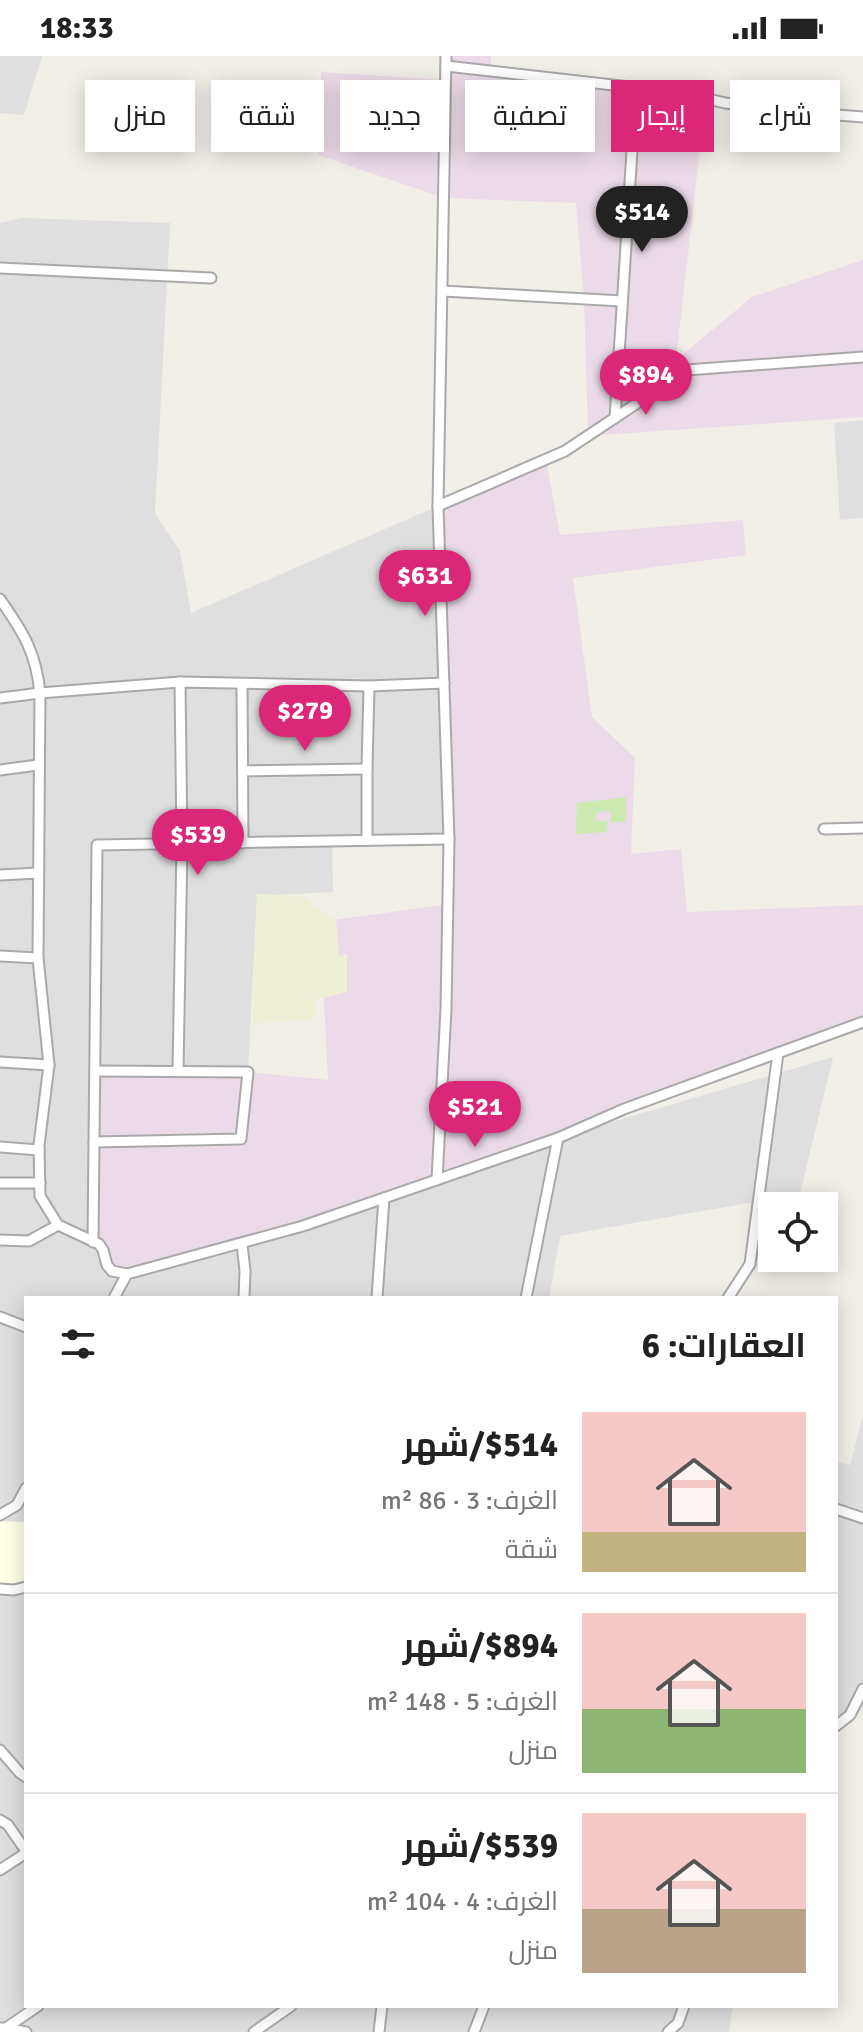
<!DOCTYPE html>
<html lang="ar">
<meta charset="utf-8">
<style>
body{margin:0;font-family:Signika,Cairo,sans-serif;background:#f2f2f2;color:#222;direction:rtl;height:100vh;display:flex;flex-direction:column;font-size:30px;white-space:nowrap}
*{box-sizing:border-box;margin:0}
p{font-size:26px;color:#767676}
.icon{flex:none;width:44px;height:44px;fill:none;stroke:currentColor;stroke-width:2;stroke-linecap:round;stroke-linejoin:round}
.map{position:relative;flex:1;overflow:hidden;direction:ltr}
.details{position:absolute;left:24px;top:1240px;width:814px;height:712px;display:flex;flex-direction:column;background:#fff;border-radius:0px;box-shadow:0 4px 20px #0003;direction:rtl}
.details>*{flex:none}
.top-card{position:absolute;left:24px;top:24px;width:816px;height:72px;direction:rtl;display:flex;gap:16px}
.buttons{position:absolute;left:758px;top:1136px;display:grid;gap:16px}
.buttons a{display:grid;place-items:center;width:80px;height:80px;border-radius:0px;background:#fff;box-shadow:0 4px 20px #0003;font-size:40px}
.price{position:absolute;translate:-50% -68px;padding:0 18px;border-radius:28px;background:#db2777;color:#fff;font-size:26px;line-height:52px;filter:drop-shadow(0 2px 4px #0008)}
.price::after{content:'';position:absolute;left:50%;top:48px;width:24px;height:18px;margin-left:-12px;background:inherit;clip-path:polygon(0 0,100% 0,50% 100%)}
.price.current{background:#222;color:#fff}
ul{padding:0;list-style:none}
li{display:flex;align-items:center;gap:24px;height:200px;padding:0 32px}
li+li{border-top:2px solid #e0e0e0}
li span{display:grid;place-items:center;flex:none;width:224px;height:160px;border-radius:0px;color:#555}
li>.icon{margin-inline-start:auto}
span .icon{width:96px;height:96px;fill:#fffc;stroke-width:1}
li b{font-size:34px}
h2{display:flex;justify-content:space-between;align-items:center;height:96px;padding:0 32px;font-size:34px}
.tag{padding:0 28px;border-radius:0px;background:#fff;box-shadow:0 4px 20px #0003;font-size:28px;line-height:72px}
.tag.current{background:#db2777;color:#fff}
.status{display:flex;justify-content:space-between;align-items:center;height:56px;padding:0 40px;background:#fff;direction:ltr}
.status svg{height:22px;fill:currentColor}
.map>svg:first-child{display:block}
.residential{fill:#e0dfdf}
.industrial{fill:#ebdbe8}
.education{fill:#ffffe5}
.farmland{fill:#eef0d5}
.grass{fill:#cdebb0}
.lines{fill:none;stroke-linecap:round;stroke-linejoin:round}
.street-casing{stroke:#a9a9a9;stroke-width:13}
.street{stroke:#fff;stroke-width:9}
</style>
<div class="status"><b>18:33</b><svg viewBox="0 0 49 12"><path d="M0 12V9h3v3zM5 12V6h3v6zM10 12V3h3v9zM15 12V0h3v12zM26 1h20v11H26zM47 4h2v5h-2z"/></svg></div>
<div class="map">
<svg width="863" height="1976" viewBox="0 0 863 1976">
<rect width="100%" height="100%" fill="#f2efe9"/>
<!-- residential -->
<g class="residential">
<path d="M0,0H42L24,59L0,57Z"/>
<path d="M22,162L170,167L155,458L180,495L191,557L438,450L449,783L332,785L333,836L257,840L248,1016L95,1015L558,1082L833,1001L800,1138L560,1180L549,1242H26V1950H733L729,1976H0V167Z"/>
<path d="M863,364V462L840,464L834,367Z"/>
<path d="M863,1358V1653L836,1679V1406L850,1409Z"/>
</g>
<!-- industrial -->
<g class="industrial">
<path d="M446,0H491V15L706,40L676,304L752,241L863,204V361L588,380L584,243L576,147L444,142L318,99L321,16L445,24Z"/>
<path d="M546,404L560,479L743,464L746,499L573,522L592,661L635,702L631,798L681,793L687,856L863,849V966L303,1170L121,1216L93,1186L95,1015L248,1016L328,1024L320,866L448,848L438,450Z"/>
</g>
<!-- education -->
<path class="education" d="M0,1465L26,1466V1526L13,1530L0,1527Z"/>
<!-- farmland -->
<path class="farmland" d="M257,838L302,840L336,864L339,900L347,898V936L315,944L316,963L252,968Z"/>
<!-- grass -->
<path class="grass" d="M626,741V766H611V754L596,757L595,765H608L607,776L576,778L577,747Z"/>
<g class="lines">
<!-- street casing -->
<g class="street-casing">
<g id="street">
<path d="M446,10L683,37L725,47L759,50L799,56L863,61"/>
<path d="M0,212L211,222"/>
<path d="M443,235L622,245"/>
<path d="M615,362L636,32"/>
<path d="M438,450L565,395L687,314L863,301"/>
<path d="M0,543C23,576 36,596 40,637L38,902L49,1009L39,1089L40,1140L58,1169L99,1188L103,1194L107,1209L112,1215L127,1218"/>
<path d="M242,628L243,787"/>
<path d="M0,642L40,637L180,626L369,630L444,627"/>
<path d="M0,714L38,709"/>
<path d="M243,715L367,713"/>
<path d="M824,773L863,772"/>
<path d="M367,784V713L369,630"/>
<path d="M0,819L38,817"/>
<path d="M0,900L38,902"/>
<path d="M0,1006L49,1009"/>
<path d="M178,1015L182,788L180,626"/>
<path d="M94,1086L241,1083L248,1016L95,1015"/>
<path d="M0,1091L39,1094"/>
<path d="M437,1124L446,953L449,783L438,450L446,0"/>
<path d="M0,1127H40"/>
<path d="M0,1184L29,1185L58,1169"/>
<path d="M93,1186L97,789L449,783"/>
<path d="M242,1188L245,1215L244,1242"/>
<path d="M114,1242L127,1218L303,1170L558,1082L624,1053L863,966"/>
<path d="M377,1242L384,1142"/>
<path d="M526,1242L558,1082"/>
<path d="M728,1242L750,1208L778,997"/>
<path d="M0,1261L26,1271"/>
<path d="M836,1453L863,1462"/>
<path d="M0,1459L17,1449L26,1432"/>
<path d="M0,1533L14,1534L26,1531"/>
<path d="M836,1670L850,1659L863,1633"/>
<path d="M0,1694L20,1717L26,1721"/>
<path d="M0,1764L8,1769L26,1795"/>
<path d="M0,1814L26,1797"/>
<path d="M0,1972H6L38,1950"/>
<path d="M6,1972L26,1976"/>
<path d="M254,1976L291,1950"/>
<path d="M379,1976L382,1950"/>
<path d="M474,1976L484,1950"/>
<path d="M668,1976L678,1967L684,1950"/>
</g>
</g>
<!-- street -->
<use href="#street" class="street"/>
</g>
</svg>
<div class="buttons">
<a><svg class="icon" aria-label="locate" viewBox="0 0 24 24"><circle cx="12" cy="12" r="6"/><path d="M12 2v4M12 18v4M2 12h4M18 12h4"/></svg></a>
</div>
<b class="price current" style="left:642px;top:198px">$514</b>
<b class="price" style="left:646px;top:361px">$894</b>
<b class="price" style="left:425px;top:562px">$631</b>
<b class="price" style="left:305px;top:697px">$279</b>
<b class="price" style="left:198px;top:821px">$539</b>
<b class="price" style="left:475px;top:1093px">$521</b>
<div class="top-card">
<a class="tag">شراء</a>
<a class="tag current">إيجار</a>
<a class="tag">تصفية</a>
<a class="tag">جديد</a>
<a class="tag">شقة</a>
<a class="tag">منزل</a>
</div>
<section class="details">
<h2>العقارات: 6<svg class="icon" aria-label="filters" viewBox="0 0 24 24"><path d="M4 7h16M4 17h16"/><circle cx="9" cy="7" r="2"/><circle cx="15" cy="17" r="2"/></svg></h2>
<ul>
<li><span style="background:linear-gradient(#f6c9c9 75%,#c2b280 0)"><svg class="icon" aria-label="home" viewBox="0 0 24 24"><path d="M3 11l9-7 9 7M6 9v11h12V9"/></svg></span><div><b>$514/شهر</b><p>الغرف: 3 · 86 m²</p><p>شقة</p></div></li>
<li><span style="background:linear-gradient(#f6c9c9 60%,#8fb573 0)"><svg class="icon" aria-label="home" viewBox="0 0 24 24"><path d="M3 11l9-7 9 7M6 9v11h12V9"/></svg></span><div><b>$894/شهر</b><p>الغرف: 5 · 148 m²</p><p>منزل</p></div></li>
<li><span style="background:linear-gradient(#f6c9c9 60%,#b9a48a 0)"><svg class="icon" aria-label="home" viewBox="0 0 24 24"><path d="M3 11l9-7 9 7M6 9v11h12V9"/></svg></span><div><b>$539/شهر</b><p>الغرف: 4 · 104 m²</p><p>منزل</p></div></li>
</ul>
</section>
</div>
